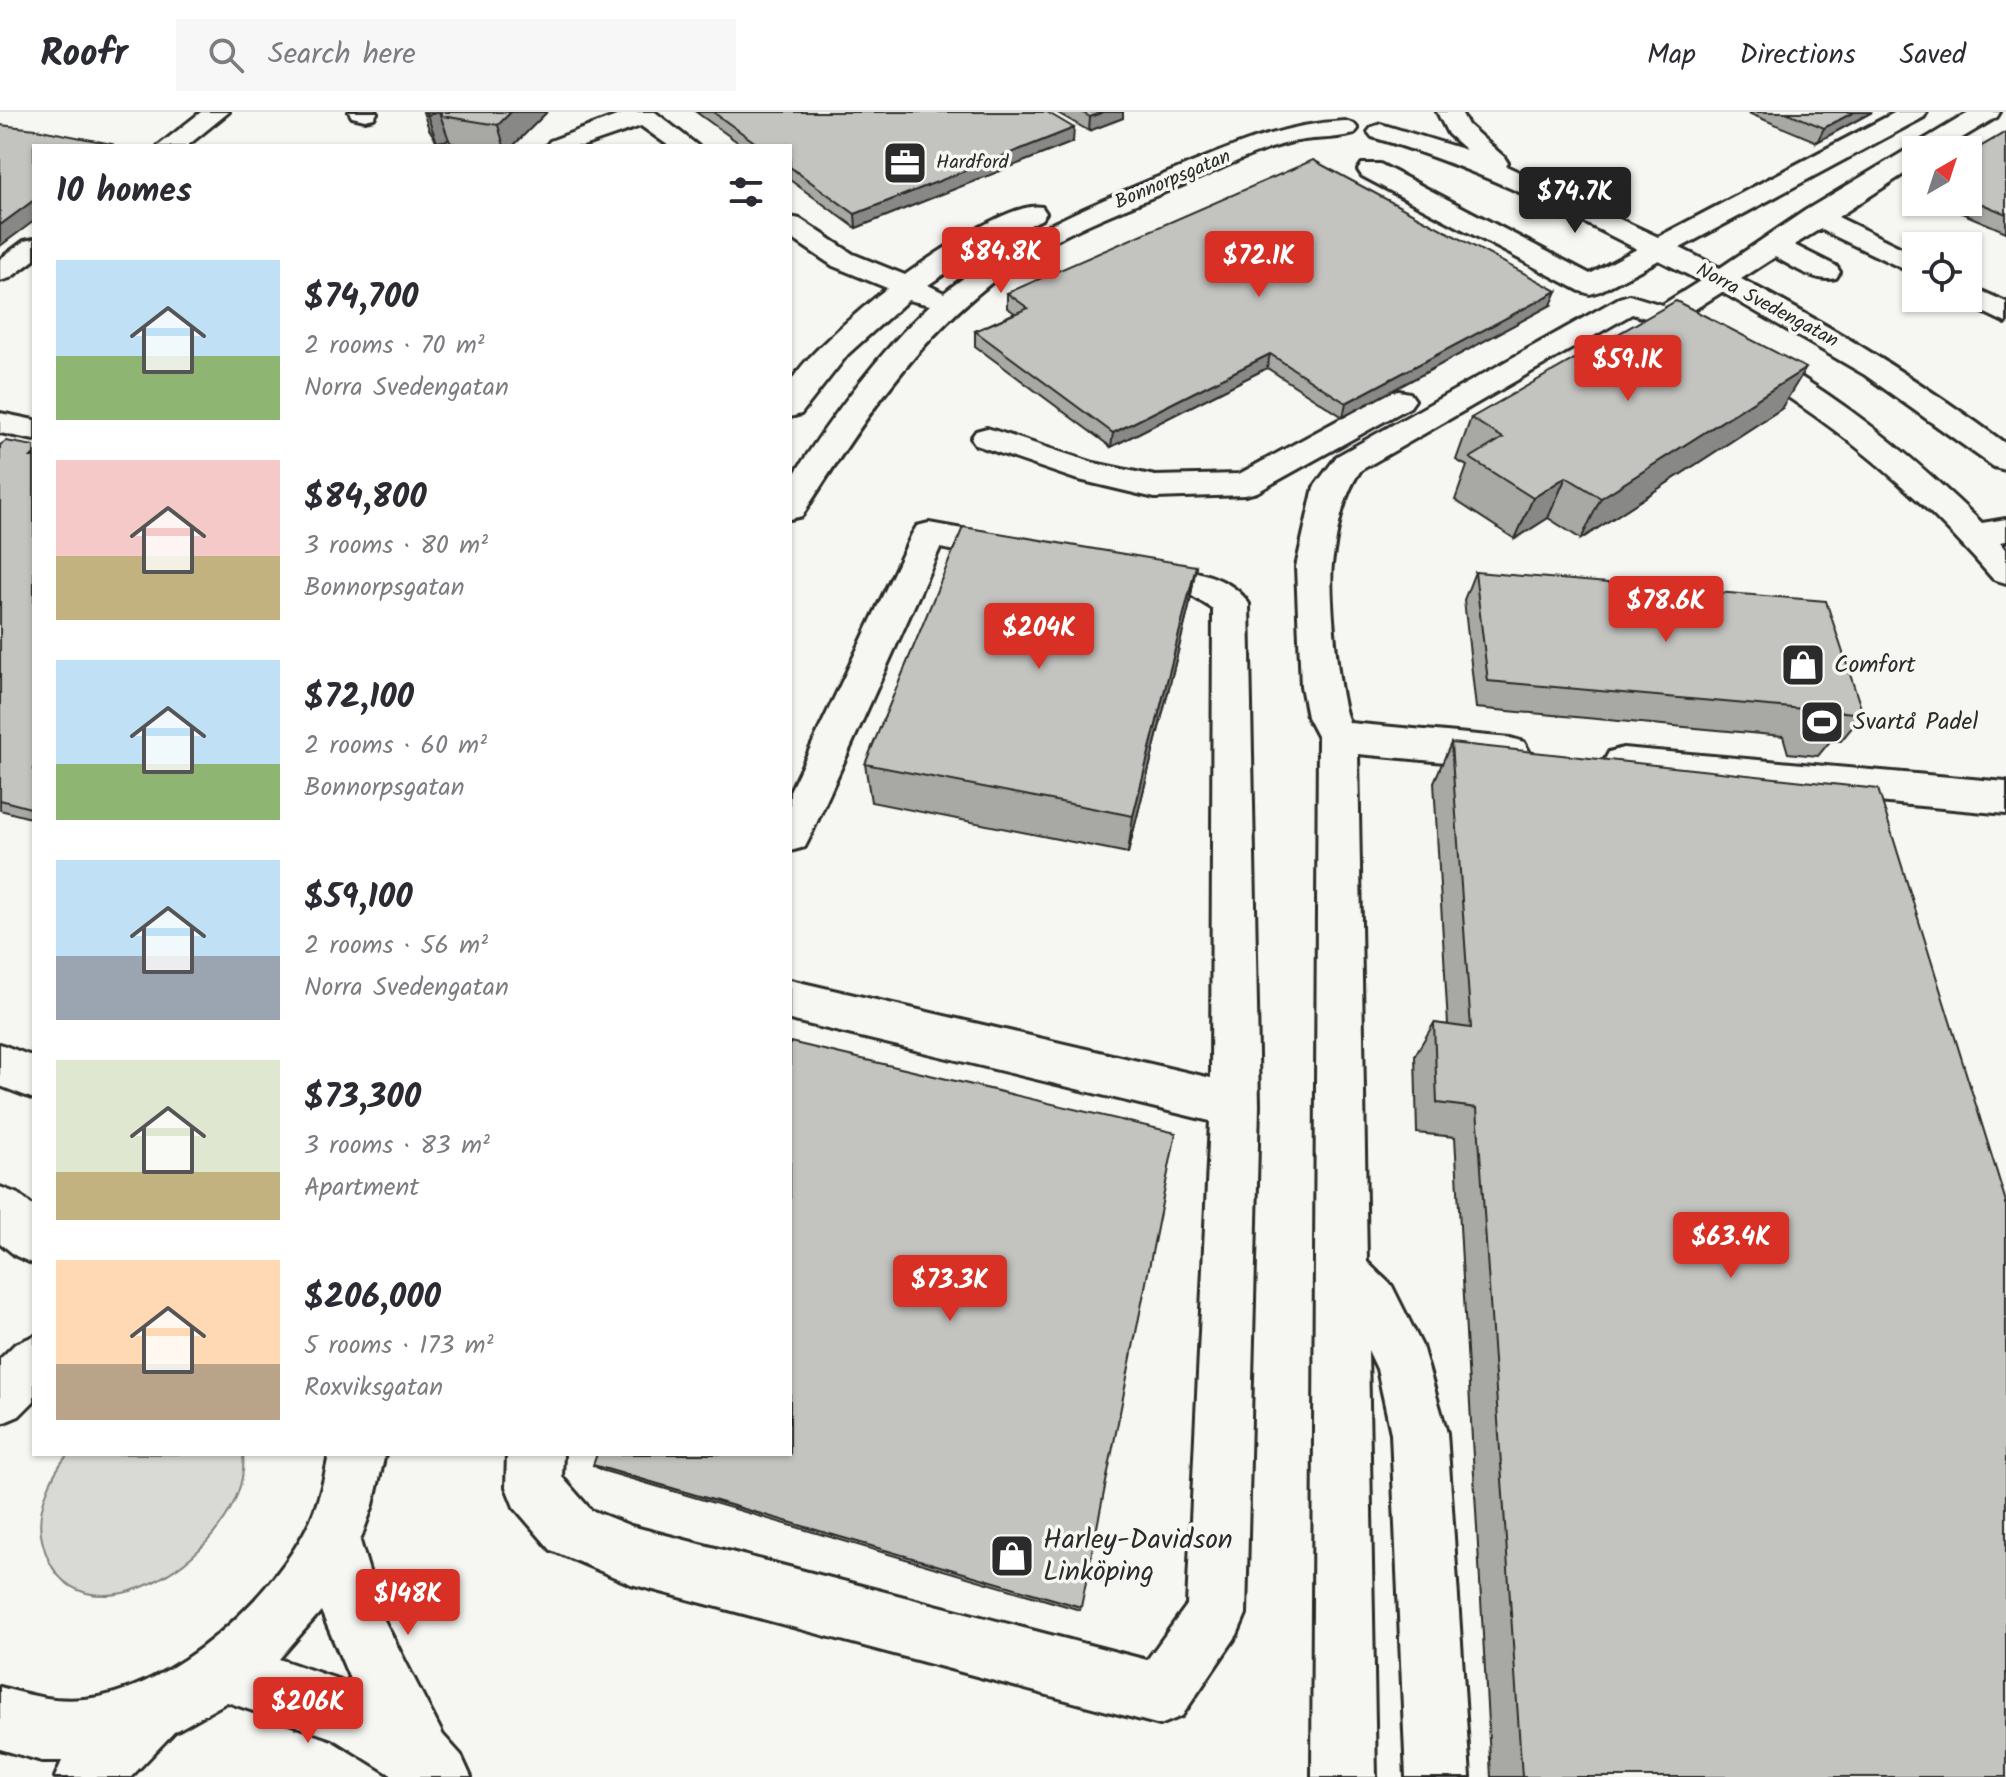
<!DOCTYPE html>
<meta charset="utf-8">
<style>
body{margin:0;font-family:Kalam,sans-serif;background:#f7f7f7;color:#2b2b33;height:100vh;display:flex;flex-direction:column;font-size:30px;white-space:nowrap}
*{box-sizing:border-box;margin:0}
p{font-size:26px;color:#7c7c81}
.icon{flex:none;width:44px;height:44px;fill:none;stroke:currentColor;stroke-width:2;stroke-linecap:round;stroke-linejoin:round}
.map{position:relative;flex:1;overflow:hidden}
.details{position:absolute;left:32px;top:32px;width:760px;height:1312px;display:flex;flex-direction:column;background:#fff;border-radius:0px;box-shadow:0 2px 6px #0004}
.details>*{flex:none}
.needle{width:52px;rotate:39deg}
.buttons{position:absolute;left:1902px;top:24px;display:grid;gap:16px}
.buttons a{display:grid;place-items:center;width:80px;height:80px;border-radius:0px;background:#fff;box-shadow:0 2px 6px #0004;font-size:40px}
.price{position:absolute;translate:-50% -68px;padding:0 18px;border-radius:8px;background:#d93025;color:#fff;font-size:26px;line-height:52px;filter:drop-shadow(0 2px 4px #0008)}
.price::after{content:'';position:absolute;left:50%;top:48px;width:24px;height:18px;margin-left:-12px;background:inherit;clip-path:polygon(0 0,100% 0,50% 100%)}
.price.current{background:#222;color:#fff}
ul{padding:0;list-style:none}
li{display:flex;align-items:center;gap:24px;height:200px;padding:0 24px}
li span{display:grid;place-items:center;flex:none;width:224px;height:160px;border-radius:0px;color:#555}
li>.icon{margin-inline-start:auto}
span .icon{width:96px;height:96px;fill:#fffc;stroke-width:1}
li b{font-size:34px}
h2{display:flex;justify-content:space-between;align-items:center;height:96px;padding:0 24px;font-size:34px}
header{display:flex;align-items:center;gap:48px;box-sizing:border-box;height:112px;padding:0 40px;background:#fff;border-bottom:2px solid #e1e1e2}
header strong{font-size:38px}
nav{display:flex;gap:44px;margin-inline-start:auto;font-size:28px}
.search{width:560px;height:72px;background:#f7f7f7;display:flex;align-items:center;gap:20px;box-sizing:border-box;padding:0 28px;border-radius:0px;color:#7c7c81;font-size:30px}
.map>svg:first-child{display:block}
.green{fill:#d9d9d5;stroke:#828280;stroke-width:2}
.lines{fill:none;stroke-linecap:round;stroke-linejoin:round}
.minor-casing{stroke:#2b2b2b;stroke-width:6}
.minor{fill:#f6f6f2;fill-rule:evenodd}
.wall{fill:#a8a8a5;stroke:#2b2b2b;stroke-width:2}
.shaded-wall{fill:#888886;stroke:#2b2b2b;stroke-width:2}
.building{fill:#c3c3c0;stroke:#2b2b2b;stroke-width:2}
.labels{text-anchor:middle;dominant-baseline:central;stroke-width:7;stroke-linejoin:round;paint-order:stroke}
.far-poi-label{font-size:20px;fill:#2b2b2b;stroke:#f6f6f2;text-anchor:start}
.far-street-label{font-size:20px;fill:#2b2b2b;stroke:#f6f6f2}
.poi-label{font-size:24px;fill:#2b2b2b;stroke:#f6f6f2;text-anchor:start}
.near-poi-label{font-size:28px;fill:#2b2b2b;stroke:#f6f6f2;text-anchor:start}
</style>
<header>
<strong>Roofr</strong>
<div class="search"><svg class="icon" aria-label="search" viewBox="0 0 24 24"><circle cx="10" cy="10" r="6"/><path d="M15 15l6 6"/></svg>Search here</div>
<nav><a>Map</a><a>Directions</a><a>Saved</a></nav>
</header>
<div class="map">
<svg width="2006" height="1665" viewBox="0 0 2006 1665">
<rect width="100%" height="100%" fill="#f6f6f2"/>
<filter id="ink" filterUnits="userSpaceOnUse"><feTurbulence type="fractalNoise" baseFrequency=".0125" numOctaves="2"/><feDisplacementMap in="SourceGraphic" scale="16" xChannelSelector="R" yChannelSelector="G"/><feConvolveMatrix kernelMatrix="1 2 1 2 8 2 1 2 1" color-interpolation-filters="sRGB"/></filter>
<g filter="url(#ink)">
<!-- green -->
<path class="green" d="M68,1342H243C253,1439 70,1553 42,1428C35,1400 50,1364 68,1342Z"/>
<g class="lines">
<!-- minor casing -->
<g class="minor-casing">
<g id="minor">
<path d="M201,0H229L187,34H158Z"/>
<path d="M349,0H377V1L374,6L365,8L352,5Z"/>
<path d="M627,0H655L698,34H669L641,14L583,34H546L550,29Z"/>
<path d="M1437,0H1461L1468,13L1504,45L1508,51L1506,54L1658,125L1896,0H1927L1924,5L1680,136L1720,156L1806,98L1970,0H2000L1997,5L1942,38H1916V54L1838,105L1916,143V163L1820,117L1794,133L1836,154L1840,160L1836,166C1815,171 1794,155 1775,145L1741,167C1834,215 1922,270 2006,332V358L1994,355L1865,263L1722,180L1676,209L1666,212L1632,202L1361,358C1342,384 1337,420 1332,452C1329,477 1338,592 1350,611L1510,626L1524,630L1530,641L1524,652L1510,656L1358,642L1367,1150L1392,1174L1422,1234L1447,1321L1470,1665H1406L1391,1321L1377,1257L1368,1238L1376,1665H1312L1318,626L1307,605L1301,574L1296,455L1314,375L1337,344L1619,186L1629,183L1662,193L1700,169L1659,148L1600,179L1590,182L1580,179L1362,64L1358,58L1362,52H1380L1590,162L1637,137C1551,93 1465,52 1372,25L1368,20L1372,15L1381,12L1466,38L1448,22Z"/>
<path d="M1345,9L1354,12L1358,17L1354,22C1332,28 1310,25 1288,31C1249,41 1213,61 1175,76C1127,96 1077,114 1032,142C927,209 868,301 802,404L790,407V369L797,358C836,299 878,242 930,193L908,188L848,242L801,302L790,305C790,296 787,282 790,273C797,250 866,193 887,176L833,154L790,125V105L800,107L853,142L905,163C930,145 1013,88 1042,95L1046,101L1042,107L974,142L928,173L944,181C1017,122 1084,96 1170,60C1228,36 1281,12 1345,9Z"/>
<path d="M34,127V148L10,166L0,169V147L24,129Z"/>
<path d="M1968,173L2006,190V211L1958,188L1956,186H1968Z"/>
<path d="M1744,236C1766,241 1785,256 1804,267C1869,308 1927,358 1982,411L2006,407V429L2000,430L2006,437V471L1993,467C1919,381 1832,308 1733,251L1729,245L1733,239Z"/>
<path d="M1399,279L1410,281L1415,288L1410,295L1257,380L1245,383L1155,386L1075,367L976,333L971,326L976,319L987,316L1094,351L1155,364L1239,362L1388,281Z"/>
<path d="M0,301L34,308V328L0,321Z"/>
<path d="M929,411L1018,427L1030,431L1035,439L1030,447L1018,451L940,436L811,723L805,735L790,739V679L912,422L917,414Z"/>
<path d="M1133,449C1169,456 1228,457 1249,492L1259,993L1246,1502L1237,1523L1182,1604L1160,1613L631,1472L551,1438L514,1395L506,1375L507,1342H563L562,1365L591,1398L631,1414L1147,1548L1187,1493L1210,1009L790,908V868L1211,966L1213,497L1192,484L1120,469L1115,461L1120,453Z"/>
<path d="M1623,636L2006,670V702L1623,666L1609,662L1603,651L1609,640Z"/>
<path d="M0,932L34,945V987L0,974Z"/>
<path d="M0,1075L18,1082L34,1095V1152L16,1144L0,1131Z"/>
<path d="M34,1224V1289L19,1304L0,1312V1247L15,1232Z"/>
<path d="M329,1342H385L373,1393L360,1429L383,1506L443,1623L461,1643L471,1665H395L332,1626L227,1590L174,1620L131,1665H55L62,1649H42L0,1637V1575C28,1583 54,1590 84,1587C172,1579 275,1485 311,1407C320,1386 325,1364 329,1342ZM321,1499L352,1572L279,1547Z"/>
</g>
</g>
<!-- minor -->
<use href="#minor" class="minor"/>
</g>
<!-- wall -->
<g class="wall">
<path d="M423,0H547L513,34H467L451,31L449,28L437,30L429,17Z"/>
<path d="M696,0H1047L1073,30L856,116L790,68V34H743Z"/>
<path d="M1056,0H1123V6L1089,19Z"/>
<path d="M1746,0H1872L1817,30Z"/>
<path d="M2006,20V120L1936,90H1968V42Z"/>
<path d="M1007,181L1551,193L1343,305L1267,256L1111,335L975,234V219L1015,201L1007,196Z"/>
<path d="M1781,297L1581,427L1548,406L1515,427L1455,388L1467,354L1456,348L1471,306Z"/>
<path d="M0,333L34,334V707L0,698Z"/>
<path d="M1196,454L1189,495L1128,741L871,690L865,652Z"/>
<path d="M1475,460L1863,602L1841,629L1831,628L1818,644L1788,641L1783,624L1476,596L1464,488Z"/>
<path d="M1451,631L2006,1665H1491L1455,1025L1417,1021L1415,943L1434,911L1448,913L1434,670Z"/>
<path d="M593,1353L1081,1495L1080,1498L601,1358Z"/>
</g>
<!-- shaded-wall -->
<g class="shaded-wall">
<path d="M439,0L449,28L437,30L427,3Z"/>
<path d="M511,0H547L513,34H504L498,13Z"/>
<path d="M1103,0H1123V6L1089,19L1090,5Z"/>
<path d="M1854,0H1872L1817,30L1824,16Z"/>
<path d="M1074,16L1073,30L856,116L855,102Z"/>
<path d="M34,88V109L0,134V113Z"/>
<path d="M1557,179L1551,193L1343,305L1346,291Z"/>
<path d="M1270,242L1267,256L1111,335L1113,321Z"/>
<path d="M1806,256L1781,297L1581,427L1601,386Z"/>
<path d="M1566,365L1548,406L1515,427L1533,386Z"/>
<path d="M1196,454L1189,495L1128,741L1133,704Z"/>
</g>
<!-- building -->
<g class="building">
<path d="M425,0H511L498,13L442,4L439,0L427,3Z"/>
<path d="M713,0H1047L1074,16L855,102L790,55V34H760Z"/>
<path d="M1081,0H1103L1090,5Z"/>
<path d="M1786,0H1854L1824,16Z"/>
<path d="M0,13L36,17L112,32L109,34H34V88L0,113Z"/>
<path d="M2006,20V102L1968,86V42Z"/>
<path d="M1313,48L1557,179L1346,291L1270,242L1113,321L975,219L1028,196L1007,181Z"/>
<path d="M1676,189L1806,256L1601,386L1566,365L1533,386L1470,346L1503,326L1471,306Z"/>
<path d="M6,329L34,334V342L31,345H34V697L0,688V333Z"/>
<path d="M963,415L1196,454L1133,704L865,652Z"/>
<path d="M1475,460L1826,489L1863,602L1834,599L1840,617L1809,615L1804,597L1488,569Z"/>
<path d="M1451,631L1878,677L2006,1090V1665H1522L1477,996L1437,991L1434,911L1471,916Z"/>
<path d="M790,930L1176,1021L1081,1495L593,1353L597,1342H790Z"/>
</g>
</g>
<!-- icons -->
<defs>
<g id="office-square" transform="scale(2.3)"><rect x="-9" y="-9" width="18" height="18" rx="4" fill="#2b2b2b" stroke="#f6f6f2"/><path d="M-6-3h4V-5.5h4V-3h4V5H-6ZM-1-4.5V-3h2v-1.5ZM-6 0V1H6V0Z" fill="#fff"/></g>
<g id="shop-square" transform="scale(2.3)"><rect x="-9" y="-9" width="18" height="18" rx="4" fill="#2b2b2b" stroke="#f6f6f2"/><path d="M-5-2.5h2.3a2.7 3.5 0 0 1 5.4 0H5L5.5 6h-11ZM-1.5-2.5h3a1.5 2.3 0 0 0-3 0Z" fill="#fff"/></g>
<g id="stadium-square" transform="scale(2.3)"><rect x="-9" y="-9" width="18" height="18" rx="4" fill="#2b2b2b" stroke="#f6f6f2"/><path d="M0-5a6.5 5 0 1 0 0 10a6.5 5 0 1 0 0-10ZM-3.5-1.8h7v3.6h-7Z" fill="#fff"/></g>
</defs>
<g fill-rule="evenodd">
<use href="#office-square" x="905" y="51"/>
<use href="#shop-square" x="1803" y="553"/>
<use href="#stadium-square" x="1822" y="610"/>
<use href="#shop-square" x="1012" y="1444"/>
</g>
<g class="labels">
<!-- far-poi labels -->
<g class="far-poi-label">
<text x="936" y="51">Hardford</text>
</g>
<!-- far-street labels -->
<g class="far-street-label">
<text transform="translate(1173 68) rotate(-23)">Bonnorpsgatan</text>
<text transform="translate(1767 194) rotate(28)">Norra Svedengatan</text>
</g>
<!-- poi labels -->
<g class="poi-label">
<text x="1834" y="553">Comfort</text>
<text x="1853" y="610">Svartå Padel</text>
</g>
<!-- near-poi labels -->
<g class="near-poi-label">
<text x="1043" y="1428">Harley-Davidson<tspan x="1043" dy="32">Linköping</tspan></text>
</g>
</g>
</svg>
<div class="buttons">
<a><svg class="needle" viewBox="-14 -14 28 28"><path d="M0-13l5 13h-10z" fill="#e53935"/><path d="M0 13l5-13h-10z" fill="#7c7c81"/></svg></a>
<a><svg class="icon" aria-label="locate" viewBox="0 0 24 24"><circle cx="12" cy="12" r="6"/><path d="M12 2v4M12 18v4M2 12h4M18 12h4"/></svg></a>
</div>
<b class="price current" style="left:1575px;top:123px">$74.7K</b>
<b class="price" style="left:1001px;top:183px">$84.8K</b>
<b class="price" style="left:1259px;top:187px">$72.1K</b>
<b class="price" style="left:1628px;top:291px">$59.1K</b>
<b class="price" style="left:1666px;top:532px">$78.6K</b>
<b class="price" style="left:1039px;top:559px">$204K</b>
<b class="price" style="left:1731px;top:1168px">$63.4K</b>
<b class="price" style="left:950px;top:1211px">$73.3K</b>
<b class="price" style="left:408px;top:1525px">$148K</b>
<b class="price" style="left:308px;top:1633px">$206K</b>
<section class="details">
<h2>10 homes<svg class="icon" aria-label="filters" viewBox="0 0 24 24"><path d="M4 7h16M4 17h16"/><circle cx="9" cy="7" r="2"/><circle cx="15" cy="17" r="2"/></svg></h2>
<ul>
<li><span style="background:linear-gradient(#bfe0f5 60%,#8fb573 0)"><svg class="icon" aria-label="home" viewBox="0 0 24 24"><path d="M3 11l9-7 9 7M6 9v11h12V9"/></svg></span><div><b>$74,700</b><p>2 rooms · 70 m²</p><p>Norra Svedengatan</p></div></li>
<li><span style="background:linear-gradient(#f6c9c9 60%,#c2b280 0)"><svg class="icon" aria-label="home" viewBox="0 0 24 24"><path d="M3 11l9-7 9 7M6 9v11h12V9"/></svg></span><div><b>$84,800</b><p>3 rooms · 80 m²</p><p>Bonnorpsgatan</p></div></li>
<li><span style="background:linear-gradient(#bfe0f5 65%,#8fb573 0)"><svg class="icon" aria-label="home" viewBox="0 0 24 24"><path d="M3 11l9-7 9 7M6 9v11h12V9"/></svg></span><div><b>$72,100</b><p>2 rooms · 60 m²</p><p>Bonnorpsgatan</p></div></li>
<li><span style="background:linear-gradient(#bfe0f5 60%,#9aa5b1 0)"><svg class="icon" aria-label="home" viewBox="0 0 24 24"><path d="M3 11l9-7 9 7M6 9v11h12V9"/></svg></span><div><b>$59,100</b><p>2 rooms · 56 m²</p><p>Norra Svedengatan</p></div></li>
<li><span style="background:linear-gradient(#dfe7d0 70%,#c2b280 0)"><svg class="icon" aria-label="home" viewBox="0 0 24 24"><path d="M3 11l9-7 9 7M6 9v11h12V9"/></svg></span><div><b>$73,300</b><p>3 rooms · 83 m²</p><p>Apartment</p></div></li>
<li><span style="background:linear-gradient(#ffd9b3 65%,#b9a48a 0)"><svg class="icon" aria-label="home" viewBox="0 0 24 24"><path d="M3 11l9-7 9 7M6 9v11h12V9"/></svg></span><div><b>$206,000</b><p>5 rooms · 173 m²</p><p>Roxviksgatan</p></div></li>
</ul>
</section>
</div>
